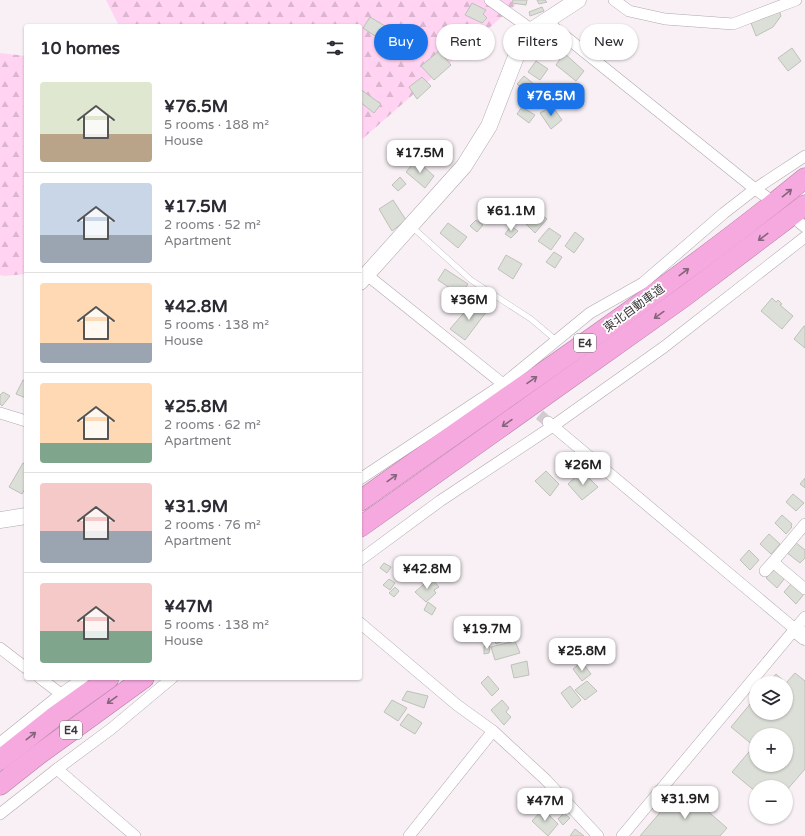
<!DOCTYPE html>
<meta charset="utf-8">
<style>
body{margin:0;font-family:"Varela Round","Noto Sans JP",sans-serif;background:#f7f7f7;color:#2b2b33;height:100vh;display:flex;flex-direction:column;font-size:15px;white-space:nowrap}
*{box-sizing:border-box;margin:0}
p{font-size:13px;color:#7c7c81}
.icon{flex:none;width:22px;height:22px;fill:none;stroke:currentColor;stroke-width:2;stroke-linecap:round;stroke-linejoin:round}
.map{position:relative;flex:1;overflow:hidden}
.side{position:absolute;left:24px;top:24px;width:338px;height:656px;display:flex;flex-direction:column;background:#fff;border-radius:4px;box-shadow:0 1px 3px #0004}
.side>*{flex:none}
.hud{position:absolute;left:374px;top:24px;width:371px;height:36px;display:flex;gap:8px}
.buttons{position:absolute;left:749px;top:676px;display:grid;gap:8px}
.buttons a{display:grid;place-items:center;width:44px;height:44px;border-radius:50%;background:#fff;box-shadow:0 1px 3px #0004;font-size:20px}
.price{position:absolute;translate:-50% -34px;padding:0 9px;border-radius:8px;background:#fff;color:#222;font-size:13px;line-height:26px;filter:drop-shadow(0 1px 2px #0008)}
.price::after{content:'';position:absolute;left:50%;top:24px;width:12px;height:9px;margin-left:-6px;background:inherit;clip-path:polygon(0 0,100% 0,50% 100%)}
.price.on{background:#1a73e8;color:#fff}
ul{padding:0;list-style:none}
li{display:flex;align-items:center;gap:12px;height:100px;padding:0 16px}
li+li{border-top:1px solid #e1e1e2}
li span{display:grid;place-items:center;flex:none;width:112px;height:80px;border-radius:4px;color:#555}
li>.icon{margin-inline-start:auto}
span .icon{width:48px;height:48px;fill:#fffc;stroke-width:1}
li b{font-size:17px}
h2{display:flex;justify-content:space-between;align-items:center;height:48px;padding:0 16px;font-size:17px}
.pill{padding:0 14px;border-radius:18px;background:#fff;box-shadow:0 1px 3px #0004;font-size:14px;line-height:36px}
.pill.on{background:#1a73e8;color:#fff}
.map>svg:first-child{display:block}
.forest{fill:url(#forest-firs)}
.building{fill:#dcdfd8;stroke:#bec1ba;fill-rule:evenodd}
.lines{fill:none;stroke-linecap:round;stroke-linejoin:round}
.street-tunnel{stroke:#d2cbd0;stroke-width:11;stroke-dasharray:11 5.5;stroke-linecap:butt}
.lane-casing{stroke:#b0a8ad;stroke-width:6}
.street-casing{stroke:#b0a8ad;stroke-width:12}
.secondary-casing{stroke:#b0a8ad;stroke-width:17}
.highway-casing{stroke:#b481a5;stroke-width:21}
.lane{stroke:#fff;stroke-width:5.5}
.street{stroke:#fff;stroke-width:11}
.secondary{stroke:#fff;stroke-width:16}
.highway{stroke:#f5a9df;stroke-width:20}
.oneway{stroke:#85657c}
.labels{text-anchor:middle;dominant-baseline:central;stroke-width:3.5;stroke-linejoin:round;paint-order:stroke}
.shield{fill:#fff;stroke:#767375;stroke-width:1}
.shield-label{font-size:11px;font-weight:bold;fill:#3b373a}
.street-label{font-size:12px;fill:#3b373a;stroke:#fff}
</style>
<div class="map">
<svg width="805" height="836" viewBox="0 0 805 836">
<defs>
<pattern id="forest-firs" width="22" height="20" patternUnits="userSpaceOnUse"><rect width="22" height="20" fill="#ffd3f1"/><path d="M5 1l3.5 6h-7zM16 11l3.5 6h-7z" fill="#dbb6cf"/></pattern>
</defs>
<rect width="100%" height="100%" fill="#f8f0f5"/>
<!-- forest -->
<g class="forest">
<path d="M106,0H521L360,141V26H119Z"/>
<path d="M0,53L26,56V274L4,276L0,275Z"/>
</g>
<!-- building -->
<g class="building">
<path d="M513,0H527L526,5L512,3Z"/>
<path d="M537,0H545L547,2L539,4Z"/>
<path d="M472,3L486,10L483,14L487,18L482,23L465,15Z"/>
<path d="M542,7L544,11L530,16L529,12Z"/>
<path d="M779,10L781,16L773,27L756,36L751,23Z"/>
<path d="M370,17L385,26L378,38L363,28Z"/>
<path d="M455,34L467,43L453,57L442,48Z"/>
<path d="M792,48L801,61L788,71L778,58Z"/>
<path d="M439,51L451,65L434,80L421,66Z"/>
<path d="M564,53L584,71L576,81L556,65Z"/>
<path d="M536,61L548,69L540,80L528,72Z"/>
<path d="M524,76L545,93L538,101L535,99L527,108L520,103V87L517,84Z"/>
<path d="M422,77L431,86L417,99L409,87Z"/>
<path d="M360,89L381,104L374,113L360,102Z"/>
<path d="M552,106L562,120L551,129L540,113Z"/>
<path d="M522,107L535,115L529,123L517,114Z"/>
<path d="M416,160L434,176L425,188L406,172Z"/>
<path d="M400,177L406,184L398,191L392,185Z"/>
<path d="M393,200L406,220L392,231L379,209Z"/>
<path d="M529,204L547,219L535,233L518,216Z"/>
<path d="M476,220L483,225L477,232L470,226Z"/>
<path d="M448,223L467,237L458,248L440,233Z"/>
<path d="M511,226L518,231L511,238L505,234Z"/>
<path d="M549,228L561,236L551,250L538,241Z"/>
<path d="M575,232L584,239L574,253L565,246Z"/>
<path d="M554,252L562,257L555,268L546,262Z"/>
<path d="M506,255L522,264L513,279L498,269Z"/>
<path d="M445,269L468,284L460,295L438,280Z"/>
<path d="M772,298L776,302L778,300L782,304L780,305L793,316L782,329L761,311Z"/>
<path d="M474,301L487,311L465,340L450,329Z"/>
<path d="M804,326H805V348L794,339Z"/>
<path d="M23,380L26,381V398L16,394Z"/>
<path d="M3,392L10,396L2,406L0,404V395Z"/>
<path d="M23,463L26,464V487L22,494L9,487Z"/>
<path d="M546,471L559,484L550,496L535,481Z"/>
<path d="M582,471L598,487L582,500L568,484Z"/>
<path d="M805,478V488L800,484Z"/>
<path d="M793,494L804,503L796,511L786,502Z"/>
<path d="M782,515L792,524L791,526L792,527L786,534L775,523Z"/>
<path d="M769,534L780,544L771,554L760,544Z"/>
<path d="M795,542L805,550V558L800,563L786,552Z"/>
<path d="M749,550L759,560L750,570L740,560Z"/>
<path d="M405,561L417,571L409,581L395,571Z"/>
<path d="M384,563L391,567L387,573L380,568Z"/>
<path d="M774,569L785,578L777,588L766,578Z"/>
<path d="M431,578L439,587L434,590L436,593L426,602L415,592Z"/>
<path d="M389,579L395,583L390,590L383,585Z"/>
<path d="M791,584L804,594L796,604L784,592Z"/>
<path d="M395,587L399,591L394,597L389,593Z"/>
<path d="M428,602L436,608L432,615L424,610Z"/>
<path d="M502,636L503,641L496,644L494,638Z"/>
<path d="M515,641L520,653L495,660L491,647Z"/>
<path d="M484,646H490L489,653L484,654Z"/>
<path d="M527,661L529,675L514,678L511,665Z"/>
<path d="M582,662L591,674L582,681L573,669Z"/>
<path d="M795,673L805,681V769L786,791V787H756V792L732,772L754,746L731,727L756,697V713H786V683H768L776,674L786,683ZM756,735H786V765H756Z"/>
<path d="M488,676L499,689L492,696L481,683Z"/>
<path d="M587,681L597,691L585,700L575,690Z"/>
<path d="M570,686L581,700L572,708L561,693Z"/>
<path d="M407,691L428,696L424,708L402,700Z"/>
<path d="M392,700L407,708L398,721L384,712Z"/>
<path d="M502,700L509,708L506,712L511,717L504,725L491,710Z"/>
<path d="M408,714L422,723L415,734L400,725Z"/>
<path d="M681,788L727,828L720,836H640Z"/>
<path d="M543,809L558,824L548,836L532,821Z"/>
<path d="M564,813L570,818L563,825L558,819Z"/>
<path d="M575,829L584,836H570Z"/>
</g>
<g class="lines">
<!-- street-tunnel -->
<path class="street-tunnel" d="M527,404L548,422"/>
<!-- lane casing -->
<g class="lane-casing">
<path id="lane" d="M411,226L471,280L531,319L557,341"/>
</g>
<!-- street casing -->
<g class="street-casing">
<g id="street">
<path d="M490,0L532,30"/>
<path d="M614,0L629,11L665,19L733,24L796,0"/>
<path d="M546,21L755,189L768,198"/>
<path d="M800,223L805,227"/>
<path d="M367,275L508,388"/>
<path d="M0,413L26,421"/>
<path d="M548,422L795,629"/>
<path d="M360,479L502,385L590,313L643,283L724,213L755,189L805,156"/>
<path d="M805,524L773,562L805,589"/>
<path d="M360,560L440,501L553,426L664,347L805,237"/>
<path d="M765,571L773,562"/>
<path d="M360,623L457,705L493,731L546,780L598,836"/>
<path d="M0,648L26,668"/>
<path d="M40,678L61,694"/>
<path d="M0,743L61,694L83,678"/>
<path d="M57,769L135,836"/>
<path d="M0,814L57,769L111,729L172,678"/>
<path d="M409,836L493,731"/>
<path d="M622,836L805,617"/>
</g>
</g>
<!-- secondary casing -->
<g class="secondary-casing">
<g id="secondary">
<path d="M360,282L464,166L489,126L517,54L532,30L578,0"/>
<path d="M0,520L26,516"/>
<path d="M795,629L805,637"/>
</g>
</g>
<!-- highway casing -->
<g class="highway-casing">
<g id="highway">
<path d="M360,501C509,394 663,294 805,178"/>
<path d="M360,527L685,296L805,205"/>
<path d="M0,760L53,718L109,678"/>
<path d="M0,785L38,755L144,678"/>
</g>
</g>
<!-- lane -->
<use href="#lane" class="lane"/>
<!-- street -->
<use href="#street" class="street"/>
<!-- secondary -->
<use href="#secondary" class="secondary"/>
<!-- highway -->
<use href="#highway" class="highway"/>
</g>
<!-- one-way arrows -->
<defs><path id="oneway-shaft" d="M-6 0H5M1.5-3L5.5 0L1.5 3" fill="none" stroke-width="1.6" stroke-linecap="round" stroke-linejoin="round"/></defs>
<g class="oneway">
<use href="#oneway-shaft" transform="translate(787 193) rotate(-39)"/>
<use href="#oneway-shaft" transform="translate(763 237) rotate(143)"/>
<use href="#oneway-shaft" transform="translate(684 272) rotate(-37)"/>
<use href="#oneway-shaft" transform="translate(659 315) rotate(144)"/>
<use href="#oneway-shaft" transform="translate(532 380) rotate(-35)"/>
<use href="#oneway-shaft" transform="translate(507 423) rotate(145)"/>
<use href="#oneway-shaft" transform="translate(392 478) rotate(-36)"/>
<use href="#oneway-shaft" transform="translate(112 700) rotate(144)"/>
<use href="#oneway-shaft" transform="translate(31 736) rotate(-38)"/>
</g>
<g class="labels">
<!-- shield labels -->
<g class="shield">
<rect x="574" y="334" width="22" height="18" rx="3"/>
<rect x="60" y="721" width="22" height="18" rx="3"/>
</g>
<g class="shield-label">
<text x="585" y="343">E4</text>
<text x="71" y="730">E4</text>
</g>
<!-- street labels -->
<g class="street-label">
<text transform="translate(634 308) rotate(-36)">東北自動車道</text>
</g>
</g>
</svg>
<div class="buttons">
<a><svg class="icon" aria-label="layers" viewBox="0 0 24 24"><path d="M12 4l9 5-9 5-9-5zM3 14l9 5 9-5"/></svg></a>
<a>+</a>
<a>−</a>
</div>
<b class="price on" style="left:551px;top:117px">¥76.5M</b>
<b class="price" style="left:420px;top:174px">¥17.5M</b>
<b class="price" style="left:511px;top:232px">¥61.1M</b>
<b class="price" style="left:469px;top:321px">¥36M</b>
<b class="price" style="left:583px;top:486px">¥26M</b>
<b class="price" style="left:427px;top:590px">¥42.8M</b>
<b class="price" style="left:487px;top:650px">¥19.7M</b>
<b class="price" style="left:582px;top:672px">¥25.8M</b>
<b class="price" style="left:685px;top:820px">¥31.9M</b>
<b class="price" style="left:545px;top:822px">¥47M</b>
<div class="hud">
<a class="pill on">Buy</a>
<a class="pill">Rent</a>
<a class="pill">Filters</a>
<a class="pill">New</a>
</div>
<section class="side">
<h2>10 homes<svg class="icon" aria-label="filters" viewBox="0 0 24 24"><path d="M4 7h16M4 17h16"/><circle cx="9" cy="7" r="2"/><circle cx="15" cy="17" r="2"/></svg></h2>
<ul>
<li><span style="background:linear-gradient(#dfe7d0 65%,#b9a48a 0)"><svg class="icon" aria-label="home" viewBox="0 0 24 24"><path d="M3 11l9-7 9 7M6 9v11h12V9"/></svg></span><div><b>¥76.5M</b><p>5 rooms · 188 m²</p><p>House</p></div></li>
<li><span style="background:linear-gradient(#c9d6e8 65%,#9aa5b1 0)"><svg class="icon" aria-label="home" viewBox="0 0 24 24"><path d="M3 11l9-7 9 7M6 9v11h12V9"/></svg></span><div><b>¥17.5M</b><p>2 rooms · 52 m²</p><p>Apartment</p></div></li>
<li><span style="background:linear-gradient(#ffd9b3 75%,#9aa5b1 0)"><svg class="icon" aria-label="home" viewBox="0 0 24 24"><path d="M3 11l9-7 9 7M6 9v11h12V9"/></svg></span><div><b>¥42.8M</b><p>5 rooms · 138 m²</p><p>House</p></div></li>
<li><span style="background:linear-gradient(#ffd9b3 75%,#7fa58c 0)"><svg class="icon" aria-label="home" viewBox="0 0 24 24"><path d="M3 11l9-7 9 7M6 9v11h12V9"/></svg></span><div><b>¥25.8M</b><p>2 rooms · 62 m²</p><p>Apartment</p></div></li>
<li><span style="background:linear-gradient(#f6c9c9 60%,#9aa5b1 0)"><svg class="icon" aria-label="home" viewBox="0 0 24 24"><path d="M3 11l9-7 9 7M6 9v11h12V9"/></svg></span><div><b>¥31.9M</b><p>2 rooms · 76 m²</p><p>Apartment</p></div></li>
<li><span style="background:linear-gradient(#f6c9c9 60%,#7fa58c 0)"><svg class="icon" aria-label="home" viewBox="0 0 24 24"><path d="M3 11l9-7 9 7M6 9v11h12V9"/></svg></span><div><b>¥47M</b><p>5 rooms · 138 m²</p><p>House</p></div></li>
</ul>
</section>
</div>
